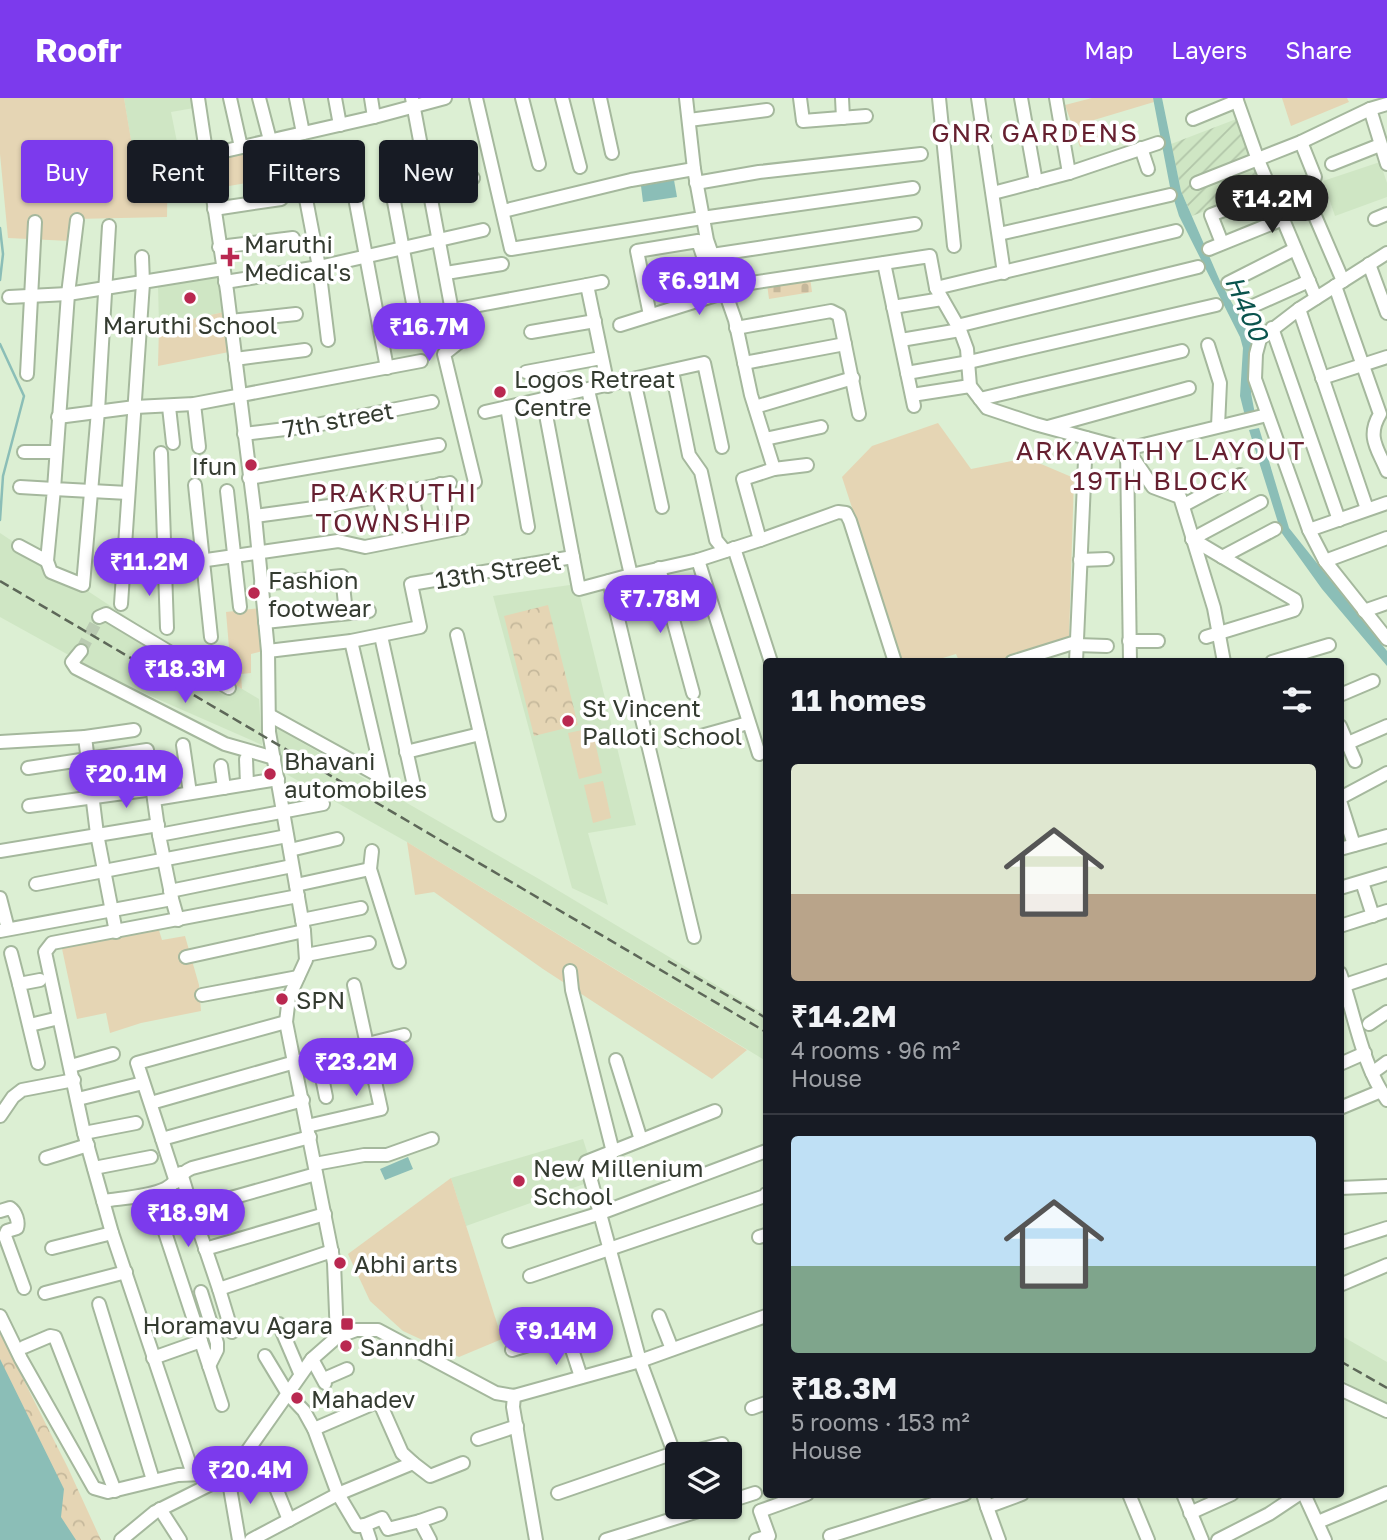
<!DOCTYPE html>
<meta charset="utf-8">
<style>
body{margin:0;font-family:"Golos Text",sans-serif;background:#242831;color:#f1f3f6;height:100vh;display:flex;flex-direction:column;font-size:26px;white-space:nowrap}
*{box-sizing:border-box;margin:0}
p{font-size:23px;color:#9ea1a6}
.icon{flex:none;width:38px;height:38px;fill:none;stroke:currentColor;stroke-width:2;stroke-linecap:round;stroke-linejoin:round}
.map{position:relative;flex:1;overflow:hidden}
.side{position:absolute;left:763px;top:560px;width:581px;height:840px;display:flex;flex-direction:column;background:#171b24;border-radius:7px;box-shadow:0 2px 5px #0004}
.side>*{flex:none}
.hud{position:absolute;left:21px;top:42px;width:637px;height:63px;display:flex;gap:14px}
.buttons{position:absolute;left:665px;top:1344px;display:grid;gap:14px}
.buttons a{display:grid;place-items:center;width:77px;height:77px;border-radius:7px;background:#171b24;box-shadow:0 2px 5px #0004;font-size:35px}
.price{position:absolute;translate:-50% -60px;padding:0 16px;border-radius:24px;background:#7c3aed;color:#fff;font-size:23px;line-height:46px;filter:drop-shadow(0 2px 4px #0008)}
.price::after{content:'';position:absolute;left:50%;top:42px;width:21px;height:16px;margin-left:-10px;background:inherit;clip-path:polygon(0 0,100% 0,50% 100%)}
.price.on{background:#222;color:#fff}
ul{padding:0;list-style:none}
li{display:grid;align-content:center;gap:14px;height:371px;padding:0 28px}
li+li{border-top:2px solid #363941}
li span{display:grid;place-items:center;height:217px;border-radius:7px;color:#555}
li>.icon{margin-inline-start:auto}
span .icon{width:126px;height:126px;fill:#fffc;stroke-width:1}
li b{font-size:30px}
h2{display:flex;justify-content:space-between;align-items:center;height:84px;padding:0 28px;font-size:30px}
.pill{padding:0 24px;border-radius:7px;background:#171b24;box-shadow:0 2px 5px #0004;font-size:24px;line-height:63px}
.pill.on{background:#7c3aed;color:#fff}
header{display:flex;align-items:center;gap:42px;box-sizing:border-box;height:98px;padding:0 35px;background:#7c3aed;color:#fff}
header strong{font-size:33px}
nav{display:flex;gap:38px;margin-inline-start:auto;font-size:24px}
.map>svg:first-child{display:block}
.built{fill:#cfe6c4}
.industrial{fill:url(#industrial-furrows)}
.green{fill:#e5d5b4}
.forest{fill:url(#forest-crowns)}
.cemetery{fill:url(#cemetery-stones)}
.water{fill:#8bbeb7}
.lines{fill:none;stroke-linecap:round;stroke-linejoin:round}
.stream{stroke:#8bbeb7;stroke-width:2.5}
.minor-tunnel{stroke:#bacbb2;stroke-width:12;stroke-dasharray:12 6;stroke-linecap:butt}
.minor-casing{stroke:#a5b89d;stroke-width:16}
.minor{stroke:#fff;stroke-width:12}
.rail{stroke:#5d6758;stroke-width:2.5;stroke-dasharray:10 5;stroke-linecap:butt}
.poi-dot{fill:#b92850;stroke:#fff;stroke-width:2.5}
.labels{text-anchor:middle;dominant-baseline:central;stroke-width:7;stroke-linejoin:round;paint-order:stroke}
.poi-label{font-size:24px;fill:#343b30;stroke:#fff;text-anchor:start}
.street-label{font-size:24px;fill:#343b30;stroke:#fff}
.neighbourhood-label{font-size:26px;letter-spacing:2px;fill:#662030;stroke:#fff}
.water-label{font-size:26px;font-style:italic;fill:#0a544d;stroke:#fff}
</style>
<header>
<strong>Roofr</strong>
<nav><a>Map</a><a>Layers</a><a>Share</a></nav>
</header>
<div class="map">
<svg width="1387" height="1442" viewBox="0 0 1387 1442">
<defs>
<pattern id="industrial-furrows" width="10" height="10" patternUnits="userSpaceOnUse" patternTransform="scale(1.75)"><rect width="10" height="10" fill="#cfe6c4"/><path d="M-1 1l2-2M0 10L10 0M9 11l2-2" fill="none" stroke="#b2c6a9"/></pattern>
<pattern id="forest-crowns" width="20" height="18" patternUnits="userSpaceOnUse" patternTransform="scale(1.75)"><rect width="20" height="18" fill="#e5d5b4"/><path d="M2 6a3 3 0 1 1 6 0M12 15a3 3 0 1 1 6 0" fill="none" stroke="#c5b89b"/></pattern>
<pattern id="cemetery-stones" width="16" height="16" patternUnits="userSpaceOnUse" patternTransform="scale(1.75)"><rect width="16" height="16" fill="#e5d5b4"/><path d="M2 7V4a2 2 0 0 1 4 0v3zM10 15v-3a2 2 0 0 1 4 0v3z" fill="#c5b89b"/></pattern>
</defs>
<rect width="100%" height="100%" fill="#dcefd3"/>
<!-- built -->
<g class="built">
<path d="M124,0H193L194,10L171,14L179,54L134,61Z"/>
<path d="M1380,64L1387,85V99L1335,118L1323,83Z"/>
<path d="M219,176L224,214L159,228L158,187Z"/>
<path d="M0,435L177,552L259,601L262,647L112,581L0,519Z"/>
<path d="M577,486L636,727L588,735L608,807L572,790L493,498Z"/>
<path d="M273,628L539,781L766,917V963L407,744L279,672Z"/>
<path d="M583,1041L589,1060L587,1085L466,1128L451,1080Z"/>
<path d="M1340,1237L1387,1264V1312L1341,1281Z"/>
</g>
<!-- industrial -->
<path class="industrial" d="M1239,20L1265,90L1192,118L1181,93L1171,46Z"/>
<!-- green -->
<g class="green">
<path d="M0,0H124L134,60L168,55L167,119L75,121L70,143L8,140L0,56Z"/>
<path d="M1092,0H1153L1154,4L1094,22L1099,43L1080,49L1065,7Z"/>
<path d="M1282,0H1347L1349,4L1291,28Z"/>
<path d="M303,40L309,74L218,90L212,56Z"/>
<path d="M224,214L229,254L158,268L159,228Z"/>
<path d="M938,325L971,371L1027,360L1074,380L1069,540L996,563H959L956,556L933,563H902L842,379L872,348Z"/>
<path d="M260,510L263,553L251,556V575L241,576L242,591L232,585L226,514Z"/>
<path d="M592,630L602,675L579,681L568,635Z"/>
<path d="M603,683L611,720L593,725L584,687Z"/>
<path d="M407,744L747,952L712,981L543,871L434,794L415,797Z"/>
<path d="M157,826L162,842L185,838L199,887L201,913L141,925L110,935L106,915L77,921L61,846Z"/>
<path d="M451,1080L502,1241L459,1259L403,1233L370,1203L348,1156Z"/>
</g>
<!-- forest -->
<g class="forest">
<path d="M548,507L578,627L534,638L504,518Z"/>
<path d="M0,1235L68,1370L101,1442H0Z"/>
</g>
<!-- cemetery -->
<path class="cemetery" d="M810,179L812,194L769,201L767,186Z"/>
<!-- water -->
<g class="water">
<path d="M1153,0H1162L1181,93L1220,183L1250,238L1254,251L1251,295L1255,316L1245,318L1240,298L1243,250L1240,239L1179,118L1170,89Z"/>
<path d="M674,82L677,99L643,104L641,88Z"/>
<path d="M1259,330L1289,430L1387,553V568L1322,491L1281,434L1249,332Z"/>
<path d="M408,1059L413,1071L385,1082L380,1071Z"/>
<path d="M0,1261L64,1391L61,1419L76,1442H0Z"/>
</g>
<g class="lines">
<!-- stream -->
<g class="stream">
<path d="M0,130L3,156L0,182"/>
<path d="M0,246L24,298L3,378L0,422"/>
</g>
<!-- minor-tunnel -->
<path class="minor-tunnel" d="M81,553L99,519"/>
<!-- minor casing -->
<g class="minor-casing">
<g id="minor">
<path d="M198,0L227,193L255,418L268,553L269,634L304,833L306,862L289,899L286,924L334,1165L337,1239"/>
<path d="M230,0L241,49"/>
<path d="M259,0L270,42"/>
<path d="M296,0L303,35"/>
<path d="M335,0L340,27"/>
<path d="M371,0L374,19"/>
<path d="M412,0L458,245L444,256L475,384"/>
<path d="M476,0L511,151L702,120L913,90"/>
<path d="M522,0L539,66"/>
<path d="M562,0L580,69"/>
<path d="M600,0L612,55"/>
<path d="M686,0L694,71L707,142L735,222L751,297L774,371"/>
<path d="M800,0L803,23L866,18"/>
<path d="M842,0L843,20"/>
<path d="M939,0L954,148"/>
<path d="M978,0L1004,175"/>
<path d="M1021,0L1036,84"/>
<path d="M1056,0L1069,75"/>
<path d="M1236,0L1258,62L1316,200"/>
<path d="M1370,11L1387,66"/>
<path d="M1193,21L1237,3"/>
<path d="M689,22L767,12"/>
<path d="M1301,44L1315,79"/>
<path d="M1141,50L1148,71"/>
<path d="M207,57L374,19L445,0"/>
<path d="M387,66L418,232"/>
<path d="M1332,66L1380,47"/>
<path d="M350,73L387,270"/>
<path d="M302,80L319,169L328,242"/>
<path d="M696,85L759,74L921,56"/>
<path d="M1197,85L1301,44L1370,11L1387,6"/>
<path d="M428,89L473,80"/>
<path d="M993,95L1069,75L1158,45"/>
<path d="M1306,97L1343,183"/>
<path d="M214,111L281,101"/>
<path d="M503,113L631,82L694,71"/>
<path d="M1375,121L1387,116"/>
<path d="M77,122L68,196L54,391L128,395"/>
<path d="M999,136L1170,97"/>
<path d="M1222,145L1211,117L1271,94"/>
<path d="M219,149L293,140"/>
<path d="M1209,151L1283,121"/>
<path d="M1387,155L1299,211L1260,241L1256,256L1255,281L1309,432L1325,463L1387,440"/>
<path d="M712,157L915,126"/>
<path d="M884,165L914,308"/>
<path d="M1369,166L1387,215"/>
<path d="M446,175L502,166"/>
<path d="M225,184L319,169L483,132"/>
<path d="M1228,185L1295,151"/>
<path d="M587,187L602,184"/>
<path d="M1335,188L1380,316C1366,339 1378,351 1387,373"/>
<path d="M724,189L930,158L936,190L960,232L967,251L970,288L987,310L1035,326L1127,351L1267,317"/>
<path d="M936,190L1176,133"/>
<path d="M9,199L68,196L223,171"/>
<path d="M893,209L942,201"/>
<path d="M1299,211L1367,411"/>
<path d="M452,212L587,187L608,288"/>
<path d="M1244,212L1309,183"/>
<path d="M650,217L637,153L698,143L707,170L716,166"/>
<path d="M230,223L296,216"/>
<path d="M620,227L716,197L707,170"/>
<path d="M957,228L1198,169"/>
<path d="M736,230L831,213L839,217L859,316"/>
<path d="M1272,230L1339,422"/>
<path d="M531,234L595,223"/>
<path d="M901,242L960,232"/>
<path d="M1208,247L1220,285L1218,328"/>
<path d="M235,261L305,252"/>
<path d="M744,265L845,246"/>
<path d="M672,273L689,357L701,374L716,442L725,453"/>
<path d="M526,274L601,260"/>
<path d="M907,275L969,264L1216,207"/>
<path d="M27,276L35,124"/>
<path d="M1322,280L1387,259"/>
<path d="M634,282L662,409"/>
<path d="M588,292L631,477"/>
<path d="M912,297L970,288"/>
<path d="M543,301L579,491L631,477L698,462L760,442L743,381L774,371L807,367"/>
<path d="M980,301L1182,253"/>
<path d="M194,306L199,349"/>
<path d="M169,309L173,345"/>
<path d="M507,309L528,429"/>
<path d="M755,309L853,280"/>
<path d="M485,314L704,265L722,349"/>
<path d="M58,319L135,309L194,306L421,263"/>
<path d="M1048,329L1189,290"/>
<path d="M244,336L311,328L432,304"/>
<path d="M765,341L821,329"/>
<path d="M1127,351L1153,389L1180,399L1214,510L1224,564"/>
<path d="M1127,351L1130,564"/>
<path d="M24,354H56"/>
<path d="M161,355L167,530"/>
<path d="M249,380L439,347"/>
<path d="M440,386L445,410"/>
<path d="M195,387L211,539"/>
<path d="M411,392L416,416"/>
<path d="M227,393L240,509"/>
<path d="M379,397L384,421"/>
<path d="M1184,407L1240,377"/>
<path d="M255,418L329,408L450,385"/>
<path d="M1309,432L1387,405"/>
<path d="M1192,441L1295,502L1296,508L1294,512L1206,539"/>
<path d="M1192,441L1261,404"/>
<path d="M760,442L838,414L846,415L850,423L895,564"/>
<path d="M19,448L47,463L54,391L20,389"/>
<path d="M734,450L771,564"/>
<path d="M1222,459L1275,431"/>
<path d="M698,462L759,656"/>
<path d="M1080,462L1107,461"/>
<path d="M47,463L51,474L83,487L98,313L109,128"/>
<path d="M1325,463L1387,541"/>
<path d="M165,468L338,443L365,449L461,430"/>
<path d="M659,470L693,595"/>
<path d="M609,483L694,839"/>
<path d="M261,486L342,478L346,515"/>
<path d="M121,506L143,185L142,159"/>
<path d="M1364,513L1387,505"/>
<path d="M99,519L106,516L229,590"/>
<path d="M265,524L369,513"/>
<path d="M457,537L499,717"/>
<path d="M381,538L413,683"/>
<path d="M1129,543H1158"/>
<path d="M1076,547L1107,548"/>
<path d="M81,553L72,564L76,570L225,646L274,660"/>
<path d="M268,553L351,543L420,529L411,486L573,459"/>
<path d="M1012,564L1076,544"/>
<path d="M1076,564L1086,340"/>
<path d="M1272,564L1329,547"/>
<path d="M1340,597L1373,583"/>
<path d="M269,617L383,680L351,543"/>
<path d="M1340,628L1355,663"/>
<path d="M683,643L748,625"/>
<path d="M0,644L85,639"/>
<path d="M1348,645L1387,628"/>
<path d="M183,647L190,695"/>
<path d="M406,654L480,636"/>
<path d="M246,661L247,686"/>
<path d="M221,668L224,690"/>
<path d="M28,670L147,652L159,737"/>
<path d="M1340,700L1387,675"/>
<path d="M155,701L278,681"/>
<path d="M1340,703L1354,747"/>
<path d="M29,708L153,691"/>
<path d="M1340,751L1387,738"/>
<path d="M290,752L337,741"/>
<path d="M0,753L158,727"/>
<path d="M372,753L370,771L399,864"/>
<path d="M1362,784L1373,818"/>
<path d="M36,786L287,738"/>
<path d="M296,787L370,771"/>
<path d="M1340,790L1387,776"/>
<path d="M170,793L292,768"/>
<path d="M0,800L8,831"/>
<path d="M178,822L172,801L159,737L323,706"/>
<path d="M302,822L361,810"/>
<path d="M1340,828L1387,813"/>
<path d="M0,833L172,801"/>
<path d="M116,834L97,736L85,639L134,632"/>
<path d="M11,855L19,886"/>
<path d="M306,857L369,845"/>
<path d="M186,859L304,833"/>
<path d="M570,873L572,892L613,1054"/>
<path d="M1340,875C1355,917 1361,965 1387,1002"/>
<path d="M1345,887L1387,873"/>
<path d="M202,897L298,879"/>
<path d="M286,924L137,965L162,1041L303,1002"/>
<path d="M1369,926L1387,914"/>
<path d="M30,927L59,920"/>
<path d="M318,960L326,999"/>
<path d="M616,962L641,1042"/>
<path d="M38,965L19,886L40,882"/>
<path d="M1340,966L1365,955"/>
<path d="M71,968L113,956"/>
<path d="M1372,975L1387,964"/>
<path d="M78,1001L143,985"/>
<path d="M151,1005L295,964L404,937"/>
<path d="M1340,1010L1381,993"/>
<path d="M0,1018L13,999L22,992L74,982"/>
<path d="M307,1028L381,1011L354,887"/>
<path d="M84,1035L136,1025"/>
<path d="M162,1041L176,1084"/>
<path d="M46,1060L88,1047"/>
<path d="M315,1066L364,1057H387L432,1041"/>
<path d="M94,1070L151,1059"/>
<path d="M181,1075L192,1111"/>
<path d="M316,1076L192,1111L219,1191L332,1153"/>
<path d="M1340,1090L1387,1088"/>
<path d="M103,1103C122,1100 148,1099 165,1091C178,1084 178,1076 192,1070L310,1039"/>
<path d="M0,1113L10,1110C16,1114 19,1124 17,1130L7,1133L5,1138L24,1190"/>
<path d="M158,1113L222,1307"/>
<path d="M759,1139L766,1137"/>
<path d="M509,1143L601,1115L766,1053"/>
<path d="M1340,1145L1387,1130"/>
<path d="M52,1150L112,1135"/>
<path d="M205,1151L325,1116"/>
<path d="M530,1178L765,1098L766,1096"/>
<path d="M1340,1187L1387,1167"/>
<path d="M219,1191L232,1234"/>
<path d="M201,1194L217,1245V1252L209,1268"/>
<path d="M45,1195L126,1174"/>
<path d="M99,1206L153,1382"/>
<path d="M0,1218L21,1261L94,1390L108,1394L178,1377L232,1375"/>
<path d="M659,1218L672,1251"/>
<path d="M279,1226L300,1275"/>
<path d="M567,1236L581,1279"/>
<path d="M24,1249L50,1238L55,1239L115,1393"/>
<path d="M512,1252L594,1227"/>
<path d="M265,1258L288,1296L304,1313L314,1331L338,1396L357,1428L365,1427L370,1442"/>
<path d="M153,1260L201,1243"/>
<path d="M312,1261L325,1285"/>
<path d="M324,1281L347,1271"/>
<path d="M1340,1291L1387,1313"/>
<path d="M514,1298L513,1309L536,1442"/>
<path d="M752,1310L766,1305"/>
<path d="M314,1331L379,1303L402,1355L413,1365"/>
<path d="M478,1341L517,1328"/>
<path d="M674,1355L640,1263L586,1064L715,1013"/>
<path d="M684,1356L722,1346"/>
<path d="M285,1366L276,1374L274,1385L289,1422"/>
<path d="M193,1376L112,1135L84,1035L45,854L52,845L298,798"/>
<path d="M558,1395L674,1355L679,1356"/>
<path d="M983,1396L987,1409L1022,1396"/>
<path d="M1129,1396L1148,1442"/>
<path d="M1183,1396L1202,1442"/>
<path d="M1304,1396L1325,1442"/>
<path d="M730,1403L755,1395"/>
<path d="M987,1409L999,1442"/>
<path d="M160,1411L180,1442"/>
<path d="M1190,1415L1232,1396"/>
<path d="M420,1423L440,1416"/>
<path d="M1318,1424L1387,1395"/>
<path d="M365,1427L382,1420L388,1431L420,1423L430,1442"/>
<path d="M830,1438L965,1396"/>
<path d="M121,1442L155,1414L229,1377"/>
<path d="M239,1442L230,1390L232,1375L312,1261L337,1239L356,1232H378L496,1295L514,1298L640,1263L766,1218"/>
<path d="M251,1442L338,1396L413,1365L430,1378L463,1365"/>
<path d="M606,1442L711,1409"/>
<path d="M756,1442L769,1438L760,1413L807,1396"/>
<path d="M1218,1442L1269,1416L1299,1396"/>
</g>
</g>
<!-- minor -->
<use href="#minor" class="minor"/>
<!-- rail -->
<g class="rail">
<path d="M0,483L766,934"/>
<path d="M668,863L766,920"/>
<path d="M1340,1263L1387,1290"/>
</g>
</g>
<!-- markers -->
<g class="poi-dot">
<path d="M226.5 148.5h7v7h7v7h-7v7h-7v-7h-7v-7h7z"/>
<circle cx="190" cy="200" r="7"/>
<circle cx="500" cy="294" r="7"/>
<circle cx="251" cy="367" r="7"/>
<circle cx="254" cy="495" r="7"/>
<circle cx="568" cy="623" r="7"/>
<circle cx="270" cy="676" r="7"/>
<circle cx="282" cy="901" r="7"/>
<circle cx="519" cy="1083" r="7"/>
<circle cx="340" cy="1165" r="7"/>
<rect x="340" y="1219" width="14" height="14" rx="3.5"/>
<circle cx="346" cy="1248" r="7"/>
<circle cx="297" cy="1300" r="7"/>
</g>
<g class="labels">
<!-- poi labels -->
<g class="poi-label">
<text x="244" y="145">Maruthi<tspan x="244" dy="28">Medical's</tspan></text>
<text x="190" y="226" text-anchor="middle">Maruthi School</text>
<text x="514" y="280">Logos Retreat<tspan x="514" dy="28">Centre</tspan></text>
<text x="237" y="367" text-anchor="end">Ifun</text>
<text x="268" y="481">Fashion<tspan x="268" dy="28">footwear</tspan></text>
<text x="582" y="609">St Vincent<tspan x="582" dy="28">Palloti School</tspan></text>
<text x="284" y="662">Bhavani<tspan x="284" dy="28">automobiles</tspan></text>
<text x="296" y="901">SPN</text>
<text x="533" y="1069">New Millenium<tspan x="533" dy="28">School</tspan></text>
<text x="354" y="1165">Abhi arts</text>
<text x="333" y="1226" text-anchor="end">Horamavu Agara</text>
<text x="360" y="1248">Sanndhi</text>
<text x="311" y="1300">Mahadev</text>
</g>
<!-- street labels -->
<g class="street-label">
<text transform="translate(338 321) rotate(-10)">7th street</text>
<text transform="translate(498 472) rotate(-9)">13th Street</text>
</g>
<!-- neighbourhood labels -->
<g class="neighbourhood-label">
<text x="1035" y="34">GNR GARDENS</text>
<text x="1161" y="352">ARKAVATHY LAYOUT<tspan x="1161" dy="30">19TH BLOCK</tspan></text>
<text x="394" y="394">PRAKRUTHI<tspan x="394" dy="30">TOWNSHIP</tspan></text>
</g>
<!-- water labels -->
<g class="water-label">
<text transform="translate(1247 210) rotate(66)">H400</text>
</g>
</g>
</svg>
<div class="buttons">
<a><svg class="icon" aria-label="layers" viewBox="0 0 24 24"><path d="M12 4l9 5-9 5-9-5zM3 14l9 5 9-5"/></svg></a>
</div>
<b class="price on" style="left:1272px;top:137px">₹14.2M</b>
<b class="price" style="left:699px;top:219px">₹6.91M</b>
<b class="price" style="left:429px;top:265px">₹16.7M</b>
<b class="price" style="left:149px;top:500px">₹11.2M</b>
<b class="price" style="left:660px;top:537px">₹7.78M</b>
<b class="price" style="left:185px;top:607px">₹18.3M</b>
<b class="price" style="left:126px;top:712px">₹20.1M</b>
<b class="price" style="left:356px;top:1000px">₹23.2M</b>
<b class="price" style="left:188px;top:1151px">₹18.9M</b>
<b class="price" style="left:556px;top:1269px">₹9.14M</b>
<b class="price" style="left:250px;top:1408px">₹20.4M</b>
<div class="hud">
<a class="pill on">Buy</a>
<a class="pill">Rent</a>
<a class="pill">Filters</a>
<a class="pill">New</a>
</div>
<section class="side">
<h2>11 homes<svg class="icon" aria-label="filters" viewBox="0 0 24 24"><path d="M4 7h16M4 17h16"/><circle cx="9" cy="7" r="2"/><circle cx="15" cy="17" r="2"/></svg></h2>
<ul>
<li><span style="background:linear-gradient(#dfe7d0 60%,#b9a48a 0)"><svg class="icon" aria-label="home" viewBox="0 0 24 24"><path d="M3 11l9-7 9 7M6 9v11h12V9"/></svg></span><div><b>₹14.2M</b><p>4 rooms · 96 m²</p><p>House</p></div></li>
<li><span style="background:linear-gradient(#bfe0f5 60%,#7fa58c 0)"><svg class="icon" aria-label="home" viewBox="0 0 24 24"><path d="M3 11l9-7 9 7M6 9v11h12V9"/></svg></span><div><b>₹18.3M</b><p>5 rooms · 153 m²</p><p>House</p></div></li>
</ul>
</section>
</div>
